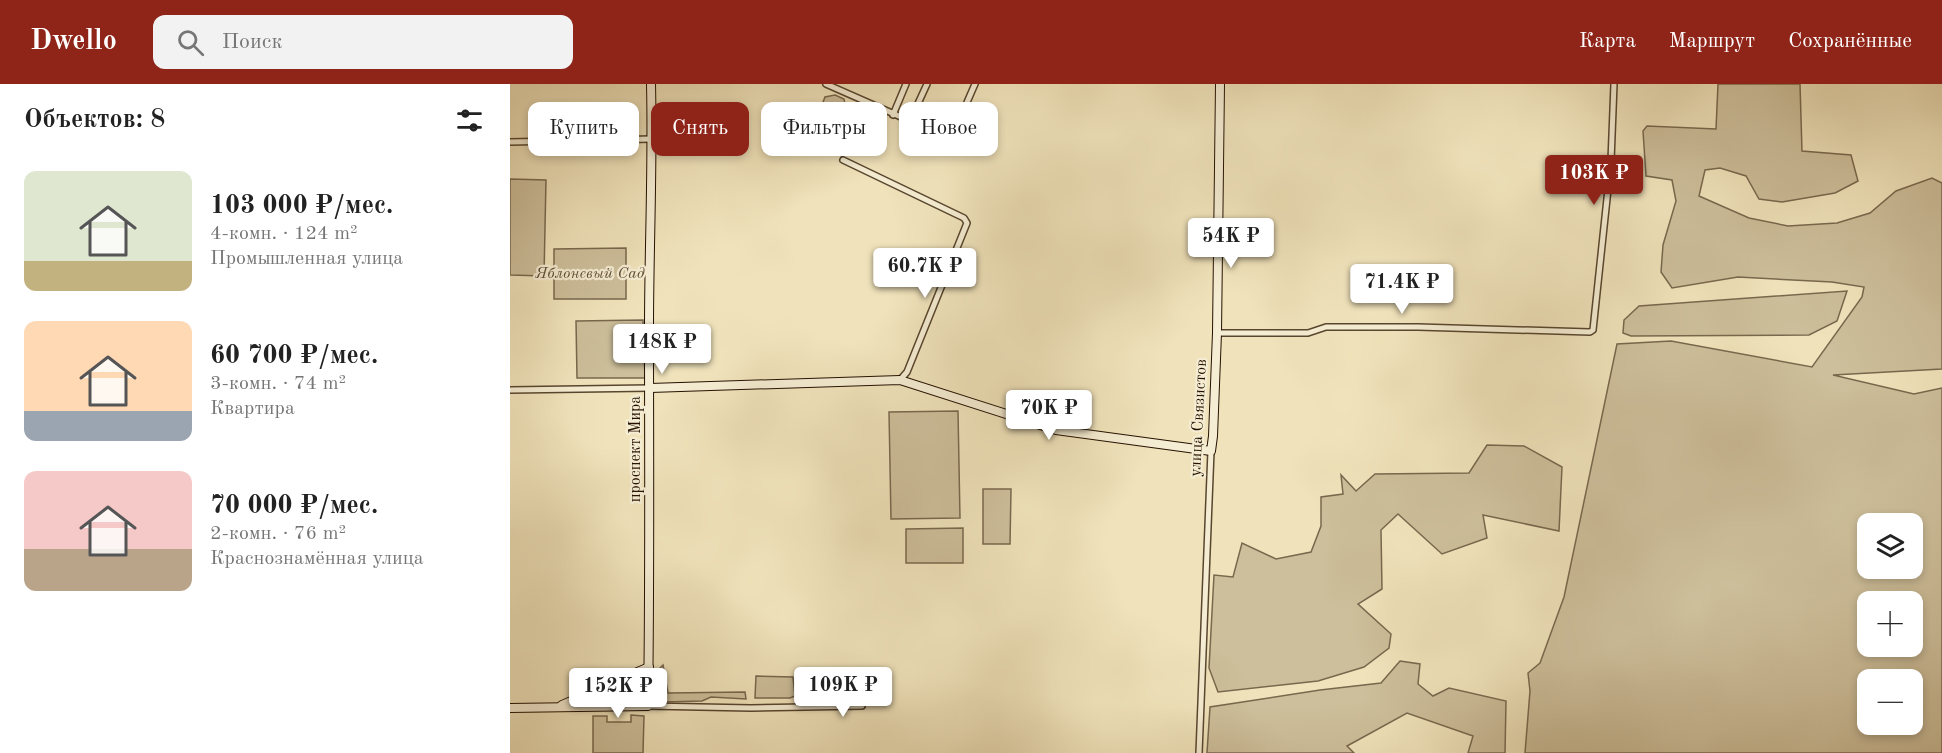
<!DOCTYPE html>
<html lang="ru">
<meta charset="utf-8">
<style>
body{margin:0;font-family:"Old Standard TT",serif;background:#f2f2f2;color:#222;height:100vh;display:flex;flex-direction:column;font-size:22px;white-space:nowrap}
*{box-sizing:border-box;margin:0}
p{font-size:20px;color:#767676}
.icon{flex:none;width:33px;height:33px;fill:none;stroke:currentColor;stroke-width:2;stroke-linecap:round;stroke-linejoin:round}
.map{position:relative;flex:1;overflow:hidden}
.drawer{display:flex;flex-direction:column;background:#fff;width:510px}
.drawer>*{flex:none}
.guide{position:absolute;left:18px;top:18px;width:570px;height:54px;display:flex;gap:12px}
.controls{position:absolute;left:1347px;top:429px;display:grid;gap:12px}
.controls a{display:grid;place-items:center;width:66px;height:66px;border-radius:12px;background:#fff;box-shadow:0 3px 9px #0003;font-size:30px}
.price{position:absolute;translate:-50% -51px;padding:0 14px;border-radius:6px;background:#fff;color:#222;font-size:20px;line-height:39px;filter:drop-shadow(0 2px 3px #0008)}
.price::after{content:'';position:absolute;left:50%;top:36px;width:18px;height:14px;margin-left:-9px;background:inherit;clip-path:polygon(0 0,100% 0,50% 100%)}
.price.selected{background:#8f2418;color:#fff}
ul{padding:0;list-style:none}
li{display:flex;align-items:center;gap:18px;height:150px;padding:0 24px}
li span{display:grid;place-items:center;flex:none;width:168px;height:120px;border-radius:12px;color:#555}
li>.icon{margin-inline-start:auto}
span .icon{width:72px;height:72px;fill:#fffc;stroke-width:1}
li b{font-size:26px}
h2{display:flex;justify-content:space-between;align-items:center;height:72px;padding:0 24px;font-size:26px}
.pill{padding:0 21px;border-radius:12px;background:#fff;box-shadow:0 3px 9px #0003;font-size:21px;line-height:54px}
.pill.selected{background:#8f2418;color:#fff}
header{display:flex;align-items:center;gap:36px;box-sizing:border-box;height:84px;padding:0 30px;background:#8f2418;color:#fff}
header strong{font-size:28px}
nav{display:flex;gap:33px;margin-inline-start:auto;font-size:21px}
.search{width:420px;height:54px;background:#f2f2f2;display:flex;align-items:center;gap:15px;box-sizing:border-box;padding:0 21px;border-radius:12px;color:#767676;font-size:22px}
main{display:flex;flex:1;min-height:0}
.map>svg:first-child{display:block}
.green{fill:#cdbf9b;stroke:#79684e;stroke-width:1.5;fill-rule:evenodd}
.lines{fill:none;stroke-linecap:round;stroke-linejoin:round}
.street-casing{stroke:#58462f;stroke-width:8}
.secondary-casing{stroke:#251100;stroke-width:10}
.street{stroke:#f5edd3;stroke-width:5}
.secondary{stroke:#f5edd3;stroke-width:8}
.labels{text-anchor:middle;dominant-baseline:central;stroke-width:4.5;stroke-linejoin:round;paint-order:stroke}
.park-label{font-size:16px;font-style:italic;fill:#604e36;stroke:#f5edd3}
.street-label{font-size:16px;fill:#251100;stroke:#f5edd3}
</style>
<header>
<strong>Dwello</strong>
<div class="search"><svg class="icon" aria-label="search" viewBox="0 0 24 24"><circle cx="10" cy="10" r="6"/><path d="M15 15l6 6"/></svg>Поиск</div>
<nav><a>Карта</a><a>Маршрут</a><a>Сохранённые</a></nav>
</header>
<main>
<section class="drawer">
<h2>Объектов: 8<svg class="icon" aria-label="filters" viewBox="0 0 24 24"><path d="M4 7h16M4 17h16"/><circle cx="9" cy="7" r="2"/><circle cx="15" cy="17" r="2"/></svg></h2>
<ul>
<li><span style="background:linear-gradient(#dfe7d0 75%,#c2b280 0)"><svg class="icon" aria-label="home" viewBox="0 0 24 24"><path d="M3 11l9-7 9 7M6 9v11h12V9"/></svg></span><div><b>103 000 ₽/мес.</b><p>4-комн. · 124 m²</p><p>Промышленная улица</p></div></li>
<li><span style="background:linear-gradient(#ffd9b3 75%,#9aa5b1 0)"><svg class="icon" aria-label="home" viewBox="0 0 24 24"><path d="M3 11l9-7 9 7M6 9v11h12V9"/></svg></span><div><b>60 700 ₽/мес.</b><p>3-комн. · 74 m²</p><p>Квартира</p></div></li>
<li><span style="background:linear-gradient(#f6c9c9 65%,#b9a48a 0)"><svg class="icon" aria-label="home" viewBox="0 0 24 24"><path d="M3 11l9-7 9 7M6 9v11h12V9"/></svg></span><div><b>70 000 ₽/мес.</b><p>2-комн. · 76 m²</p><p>Краснознамённая улица</p></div></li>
</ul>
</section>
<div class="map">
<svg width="1432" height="669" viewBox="0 0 1432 669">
<rect width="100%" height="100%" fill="#f0e3bb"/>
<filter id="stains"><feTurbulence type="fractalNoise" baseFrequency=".00333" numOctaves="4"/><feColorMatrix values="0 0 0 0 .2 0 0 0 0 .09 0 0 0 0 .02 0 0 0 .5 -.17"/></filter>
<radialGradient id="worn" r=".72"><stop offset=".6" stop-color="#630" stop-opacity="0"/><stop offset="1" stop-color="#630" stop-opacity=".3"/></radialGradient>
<!-- green -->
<g class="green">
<path d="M1208,0H1290L1292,67L1341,71L1348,97L1325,109L1272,118L1249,115L1236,92L1210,84L1195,86L1189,112L1239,134L1278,142L1327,139L1360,129L1386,107L1422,94L1432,99V285L1323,291L1404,310L1432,304V669H1015L1020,607L1018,589L1030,579L1054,513L1107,260L1161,257L1302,283L1352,213L1354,203L1322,198L1228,193L1162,204L1151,188L1153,161L1166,117L1162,96L1136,92L1133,47L1137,42L1206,45ZM1358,440H1402V484H1358ZM1358,518H1402V562H1358ZM1358,596H1402V640H1358Z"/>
<path d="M325,11L334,15C338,29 331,43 319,50L309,46L306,36L315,13Z"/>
<path d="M0,95L36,96L34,192L0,191Z"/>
<path d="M116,164V215H44V165Z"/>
<path d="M1337,207L1327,237L1299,251L1121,252L1113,249L1114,236L1129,222Z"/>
<path d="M133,236L135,294H67L66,237Z"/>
<path d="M448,327L450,434L381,435L379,328Z"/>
<path d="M977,361L1014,362L1052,383L1049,447L973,431L977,454L932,470L888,430L871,446L872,505L848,520L881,550L879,564L854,583L808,597L708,608L699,584L704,491L723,493L732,459L766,475L801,468L811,442V413L833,410L831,391L846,407L865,390L959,389Z"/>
<path d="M473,405H501L500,460H473Z"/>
<path d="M453,444V479H396V445Z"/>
<path d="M890,577L910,580L908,600L923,612L939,604L996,617L995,669H958L963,652L897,629L837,662L844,669H697L700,623L810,606L871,599Z"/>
<path d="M153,581L158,609L235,608L236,615L201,613L192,617L153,618L149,613L150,584Z"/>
<path d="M127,592L128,612L119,613L118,610L105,608L92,613H83V611Z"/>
<path d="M246,592L283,593L285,612L280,614H245Z"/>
<path d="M121,631L134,632L133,669H83V632H97V638H121Z"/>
</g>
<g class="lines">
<!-- street casing -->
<g class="street-casing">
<g id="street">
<path d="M316,0L441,55L465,0"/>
<path d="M383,31L396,0"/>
<path d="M400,37L417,0"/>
<path d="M0,58L142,55"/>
<path d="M333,76L454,134L457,139L397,288L390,296"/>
<path d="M707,249H798L816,243H908L1080,248L1083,246L1101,77L1104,0"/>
<path d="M0,306L140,304"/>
<path d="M138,622L241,624L352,622"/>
<path d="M689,669L701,367"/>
</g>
</g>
<!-- secondary casing -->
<g class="secondary-casing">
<g id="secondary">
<path d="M140,304L390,296L546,346L701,367L703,352L707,249L710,0"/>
<path d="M52,621L139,583"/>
<path d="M0,624L138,622C140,496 139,371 139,245C139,163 143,82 141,0"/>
</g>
</g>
<!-- street -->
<use href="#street" class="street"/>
<!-- secondary -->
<use href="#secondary" class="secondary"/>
</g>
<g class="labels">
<!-- park labels -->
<g class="park-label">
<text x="80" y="190">Яблоневый Сад</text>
</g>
<!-- street labels -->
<g class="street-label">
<text transform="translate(689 334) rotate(-87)">улица Связистов</text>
<text transform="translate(126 365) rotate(-90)">проспект Мира</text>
</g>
</g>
<rect width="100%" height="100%" filter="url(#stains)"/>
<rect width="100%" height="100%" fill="url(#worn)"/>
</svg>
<div class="controls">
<a><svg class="icon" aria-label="layers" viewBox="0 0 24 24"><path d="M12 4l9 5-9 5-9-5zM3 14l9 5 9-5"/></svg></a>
<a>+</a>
<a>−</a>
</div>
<b class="price selected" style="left:1084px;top:122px">103K ₽</b>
<b class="price" style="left:721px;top:185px">54K ₽</b>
<b class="price" style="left:415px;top:215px">60.7K ₽</b>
<b class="price" style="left:892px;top:231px">71.4K ₽</b>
<b class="price" style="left:152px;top:291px">148K ₽</b>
<b class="price" style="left:539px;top:357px">70K ₽</b>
<b class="price" style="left:333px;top:634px">109K ₽</b>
<b class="price" style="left:108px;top:635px">152K ₽</b>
<div class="guide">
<a class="pill">Купить</a>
<a class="pill selected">Снять</a>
<a class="pill">Фильтры</a>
<a class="pill">Новое</a>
</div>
</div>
</main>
